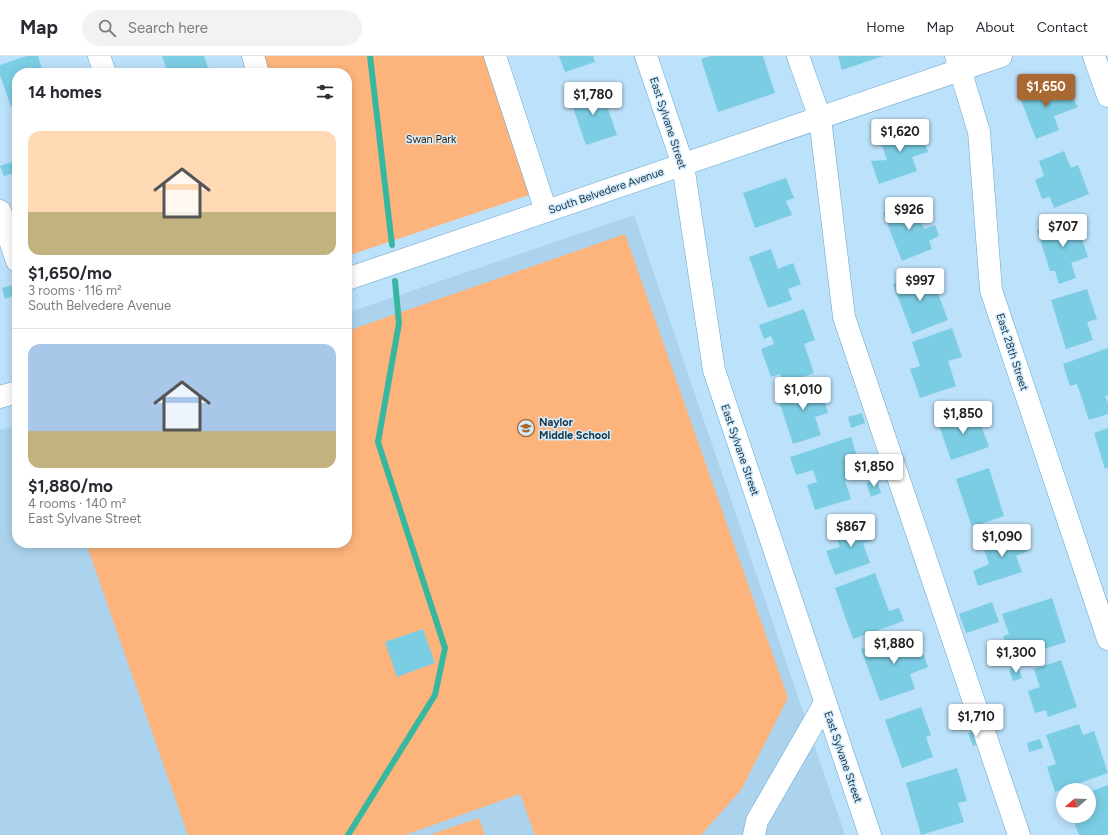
<!DOCTYPE html>
<meta charset="utf-8">
<style>
body{margin:0;font-family:Figtree,sans-serif;background:#f2f2f3;color:#2b2b33;height:100vh;display:flex;flex-direction:column;font-size:15px;white-space:nowrap}
*{box-sizing:border-box;margin:0}
p{font-size:13px;color:#7c7c81}
.icon{flex:none;width:22px;height:22px;fill:none;stroke:currentColor;stroke-width:2;stroke-linecap:round;stroke-linejoin:round}
.map{position:relative;flex:1;overflow:hidden}
.drawer{position:absolute;left:12px;top:12px;width:340px;height:480px;display:flex;flex-direction:column;background:#fff;border-radius:16px;box-shadow:0 2px 10px #0003}
.drawer>*{flex:none}
.needle{width:26px;rotate:251deg}
.controls{position:absolute;left:1056px;top:727px;display:grid;gap:8px}
.controls a{display:grid;place-items:center;width:40px;height:40px;border-radius:50%;background:#fff;box-shadow:0 2px 10px #0003;font-size:20px}
.price{position:absolute;translate:-50% -34px;padding:0 9px;border-radius:4px;background:#fff;color:#222;font-size:13px;line-height:26px;filter:drop-shadow(0 1px 2px #0008)}
.price::after{content:'';position:absolute;left:50%;top:24px;width:12px;height:9px;margin-left:-6px;background:inherit;clip-path:polygon(0 0,100% 0,50% 100%)}
.price.on{background:#a96832;color:#fff}
ul{padding:0;list-style:none}
li{display:grid;align-content:center;gap:8px;height:212px;padding:0 16px}
li+li{border-top:1px solid #e1e1e2}
li span{display:grid;place-items:center;height:124px;border-radius:12px;color:#555}
li>.icon{margin-inline-start:auto}
span .icon{width:72px;height:72px;fill:#fffc;stroke-width:1}
li b{font-size:17px}
h2{display:flex;justify-content:space-between;align-items:center;height:48px;padding:0 16px;font-size:17px}
header{display:flex;align-items:center;gap:24px;box-sizing:border-box;height:56px;padding:0 20px;background:#fff;border-bottom:1px solid #e1e1e2}
header strong{font-size:19px}
nav{display:flex;gap:22px;margin-inline-start:auto;font-size:14px}
.search{width:280px;height:36px;background:#f2f2f3;display:flex;align-items:center;gap:10px;box-sizing:border-box;padding:0 14px;border-radius:22px;color:#7c7c81;font-size:15px}
.map>svg:first-child{display:block}
.built{fill:#abd3ee}
.green{fill:#fdb47c}
.lines{fill:none;stroke-linecap:round;stroke-linejoin:round}
.stream{stroke:#38b7a0;stroke-width:6}
.building{fill:#7bcde4}
.minor-casing{stroke:#67a5cc;stroke-width:23}
.minor{stroke:#fff;stroke-width:22}
.labels{text-anchor:middle;dominant-baseline:central;stroke-width:3;stroke-linejoin:round;paint-order:stroke}
.street-label{font-size:11px;fill:#1a3444;stroke:#d4edfd}
.park-label{font-size:11px;fill:#3e2108;stroke:#d4edfd}
.poi-label{font-size:11px;font-weight:bold;fill:#1a3444;stroke:#d4edfd;text-anchor:start}
</style>
<header>
<strong>Map</strong>
<div class="search"><svg class="icon" aria-label="search" viewBox="0 0 24 24"><circle cx="10" cy="10" r="6"/><path d="M15 15l6 6"/></svg>Search here</div>
<nav><a>Home</a><a>Map</a><a>About</a><a>Contact</a></nav>
</header>
<div class="map">
<svg width="1108" height="779" viewBox="0 0 1108 779">
<rect width="100%" height="100%" fill="#bce1fa"/>
<!-- built -->
<path class="built" d="M634,159L845,779H0V374L17,369V487H347V257Z"/>
<!-- green -->
<g class="green">
<path d="M247,0H495L541,135L347,200V17H253Z"/>
<path d="M625,178L788,642L741,734L701,779H535L520,738L405,779H188L86,487H347V275Z"/>
<path d="M479,762L485,779H429Z"/>
</g>
<g class="lines">
<!-- stream -->
<g class="stream">
<path d="M370,0L392,189"/>
<path d="M348,779L435,639L445,592L378,386L399,267L395,225"/>
</g>
</g>
<!-- building -->
<g class="building">
<path d="M27,0H38L43,17H17V49L11,51L0,19V9Z"/>
<path d="M162,0H204L210,17H168Z"/>
<path d="M559,0H593L595,6L565,16Z"/>
<path d="M711,0H763L775,37L718,56L701,3Z"/>
<path d="M838,0H883L842,14Z"/>
<path d="M1055,25L1059,35L1068,32L1078,51L1054,60L1059,74L1036,83L1019,39Z"/>
<path d="M600,30L617,79L586,89L569,40Z"/>
<path d="M918,67L928,96L912,101L917,115L879,128L871,105L887,104L879,81Z"/>
<path d="M1064,95L1071,112L1078,109L1089,138L1054,152L1050,141L1042,143L1035,124L1044,120L1039,105Z"/>
<path d="M12,106L15,117L4,120L0,110Z"/>
<path d="M786,122L794,142L786,145L792,159L755,172L743,137Z"/>
<path d="M913,145L924,173L935,169L939,180L929,185L932,193L902,205L883,157Z"/>
<path d="M1075,162L1088,201L1071,207L1076,222L1059,228L1055,215H1050L1037,174Z"/>
<path d="M771,193L778,213L793,207L801,228L788,233L792,244L768,252L749,201Z"/>
<path d="M929,214L948,264L912,278L893,228Z"/>
<path d="M12,229L15,239L5,243L2,232Z"/>
<path d="M1087,233L1097,263L1087,266L1093,284L1066,293L1051,244Z"/>
<path d="M804,253L815,284L804,288L814,317L784,328L780,318L771,321L761,293L774,288L771,280L764,283L759,269Z"/>
<path d="M952,272L962,301L948,305L956,330L920,342L910,313L920,310L912,286Z"/>
<path d="M1108,292V339L1105,340L1108,348V358L1089,364L1077,328L1070,330L1063,308Z"/>
<path d="M818,325L828,357L815,361L821,379L793,388L777,339Z"/>
<path d="M975,353L989,391L951,404L938,366Z"/>
<path d="M862,357L865,367L851,372L848,361Z"/>
<path d="M1108,372V412L1105,413L1094,377Z"/>
<path d="M851,381L863,419L845,425L851,443L815,454L807,429L817,426L813,414L796,419L790,401Z"/>
<path d="M989,412L1004,460L972,471L956,423Z"/>
<path d="M877,424L881,437L871,441L866,427Z"/>
<path d="M867,463L874,484L863,487L870,507L835,519L826,495L840,491L834,475Z"/>
<path d="M1024,474L1030,494L1016,500L1022,516L978,530L973,515L989,508L983,490Z"/>
<path d="M875,517L889,555L899,552L904,565L853,583L835,532Z"/>
<path d="M1052,542L1066,586L1011,603L1003,580L1009,578L1002,558Z"/>
<path d="M992,546L999,566L966,577L959,558Z"/>
<path d="M423,573L435,607L397,621L385,586Z"/>
<path d="M910,576L915,589L920,588L928,611L910,618L915,633L880,645L861,593Z"/>
<path d="M1061,604L1077,651L1048,661L1046,654L1035,657L1028,635L1040,631L1034,613Z"/>
<path d="M1018,610L1022,622L1013,625L1009,614Z"/>
<path d="M921,651L931,679L926,681L933,701L902,712L885,664Z"/>
<path d="M1079,668L1083,679L1094,675L1108,717L1055,736L1047,711L1056,708L1046,679Z"/>
<path d="M979,674L983,686L973,690L968,677Z"/>
<path d="M1040,683L1043,692L1029,696L1027,687Z"/>
<path d="M957,712L967,745L958,747L964,766L921,779L906,727Z"/>
<path d="M1108,729V779H1079L1074,766L1089,760V736Z"/>
</g>
<g class="lines">
<!-- minor casing -->
<g class="minor-casing">
<g id="minor">
<path d="M99,0L105,17"/>
<path d="M253,0L258,17"/>
<path d="M495,0L546,155"/>
<path d="M646,0L683,109L714,314L870,779"/>
<path d="M798,0L820,62L844,261L1019,779"/>
<path d="M956,0L979,76L991,234L1108,583"/>
<path d="M1094,0L1108,40"/>
<path d="M0,155L17,205"/>
<path d="M347,223L1001,0"/>
<path d="M0,341L17,336"/>
<path d="M754,779L757,765L825,647"/>
</g>
</g>
<!-- minor -->
<use href="#minor" class="minor"/>
</g>
<!-- icons -->
<defs>
<g id="school-ring" transform="scale(0.9)"><circle r="9.5" fill="#d4edfd" stroke="#a96832" stroke-width="1.5"/><path d="M0-5L7-2L0 1L-7-2ZM-4 1L0 2.5L4 1V4Q0 6-4 4Z" fill="#a96832"/></g>
</defs>
<g fill-rule="evenodd">
<use href="#school-ring" x="526" y="372"/>
</g>
<g class="labels">
<!-- street labels -->
<g class="street-label">
<text transform="translate(668 67) rotate(72)">East Sylvane Street</text>
<text transform="translate(606 135) rotate(-19)">South Belvedere Avenue</text>
<text transform="translate(1012 296) rotate(72)">East 28th Street</text>
<text transform="translate(740 394) rotate(71)">East Sylvane Street</text>
<text transform="translate(843 701) rotate(71)">East Sylvane Street</text>
</g>
<!-- park labels -->
<g class="park-label">
<text x="431" y="83">Swan Park</text>
</g>
<!-- poi labels -->
<g class="poi-label">
<text x="539" y="366">Naylor<tspan x="539" dy="13">Middle School</tspan></text>
</g>
</g>
</svg>
<div class="controls">
<a><svg class="needle" viewBox="-14 -14 28 28"><path d="M0-13l5 13h-10z" fill="#e53935"/><path d="M0 13l5-13h-10z" fill="#7c7c81"/></svg></a>
</div>
<b class="price on" style="left:1046px;top:52px">$1,650</b>
<b class="price" style="left:593px;top:60px">$1,780</b>
<b class="price" style="left:900px;top:97px">$1,620</b>
<b class="price" style="left:909px;top:175px">$926</b>
<b class="price" style="left:1063px;top:192px">$707</b>
<b class="price" style="left:920px;top:246px">$997</b>
<b class="price" style="left:803px;top:355px">$1,010</b>
<b class="price" style="left:963px;top:379px">$1,850</b>
<b class="price" style="left:874px;top:432px">$1,850</b>
<b class="price" style="left:851px;top:492px">$867</b>
<b class="price" style="left:1002px;top:502px">$1,090</b>
<b class="price" style="left:894px;top:609px">$1,880</b>
<b class="price" style="left:1016px;top:618px">$1,300</b>
<b class="price" style="left:976px;top:682px">$1,710</b>
<section class="drawer">
<h2>14 homes<svg class="icon" aria-label="filters" viewBox="0 0 24 24"><path d="M4 7h16M4 17h16"/><circle cx="9" cy="7" r="2"/><circle cx="15" cy="17" r="2"/></svg></h2>
<ul>
<li><span style="background:linear-gradient(#ffd9b3 65%,#c2b280 0)"><svg class="icon" aria-label="home" viewBox="0 0 24 24"><path d="M3 11l9-7 9 7M6 9v11h12V9"/></svg></span><div><b>$1,650/mo</b><p>3 rooms · 116 m²</p><p>South Belvedere Avenue</p></div></li>
<li><span style="background:linear-gradient(#a9c7e8 70%,#c2b280 0)"><svg class="icon" aria-label="home" viewBox="0 0 24 24"><path d="M3 11l9-7 9 7M6 9v11h12V9"/></svg></span><div><b>$1,880/mo</b><p>4 rooms · 140 m²</p><p>East Sylvane Street</p></div></li>
</ul>
</section>
</div>
